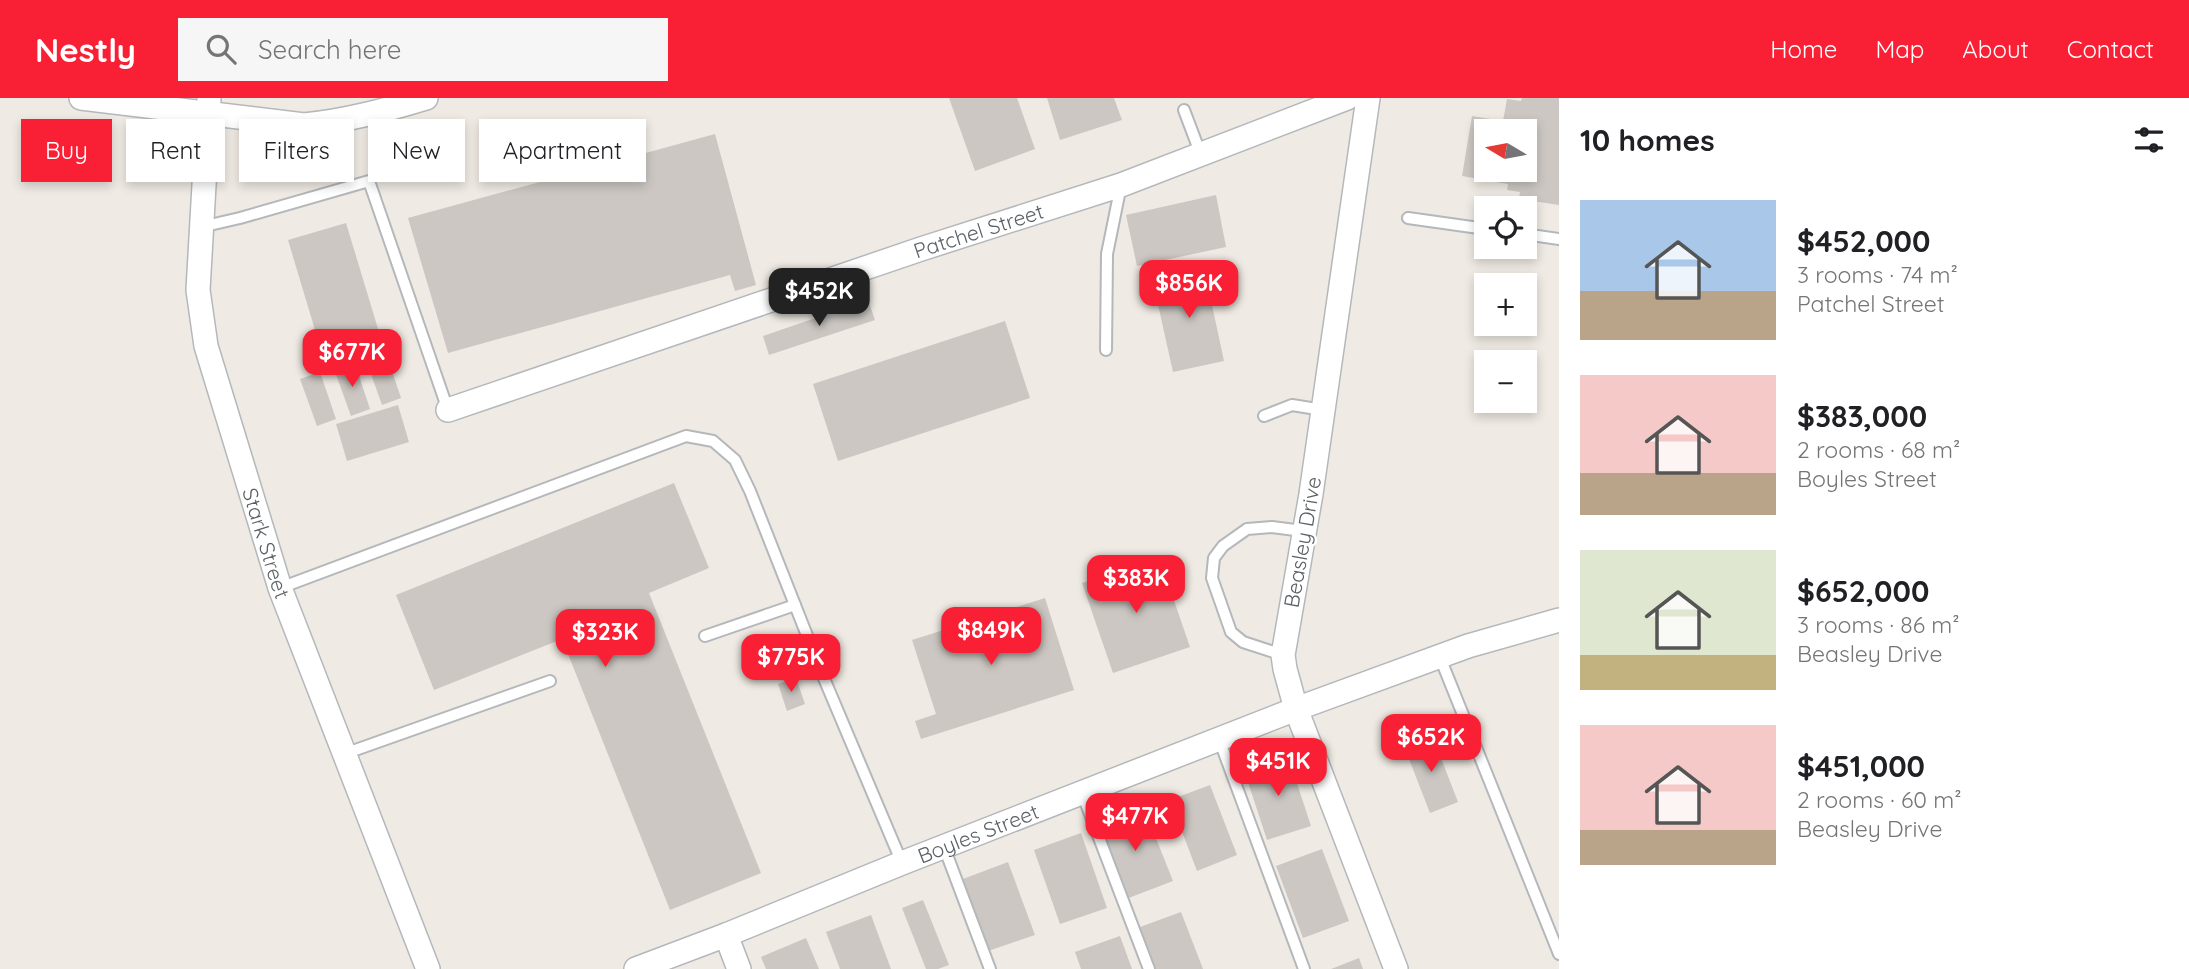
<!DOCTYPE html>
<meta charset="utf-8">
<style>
body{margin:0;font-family:Quicksand,sans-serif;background:#f6f6f6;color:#202124;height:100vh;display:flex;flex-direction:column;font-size:26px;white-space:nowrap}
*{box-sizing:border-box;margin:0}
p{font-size:23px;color:#757577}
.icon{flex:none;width:38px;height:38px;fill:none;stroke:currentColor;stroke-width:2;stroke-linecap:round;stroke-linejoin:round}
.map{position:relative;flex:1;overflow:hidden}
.details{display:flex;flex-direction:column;background:#fff;width:630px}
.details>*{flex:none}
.guide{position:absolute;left:21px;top:21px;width:665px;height:63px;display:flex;gap:14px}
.needle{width:46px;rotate:280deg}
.controls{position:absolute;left:1474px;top:21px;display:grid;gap:14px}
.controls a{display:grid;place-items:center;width:63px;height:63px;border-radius:0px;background:#fff;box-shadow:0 4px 10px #0003;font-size:35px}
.price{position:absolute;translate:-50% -60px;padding:0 16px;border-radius:14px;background:#f91f34;color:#fff;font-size:23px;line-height:46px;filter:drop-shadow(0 2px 4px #0008)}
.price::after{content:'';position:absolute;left:50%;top:42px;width:21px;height:16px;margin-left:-10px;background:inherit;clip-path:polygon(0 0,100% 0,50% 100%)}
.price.active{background:#222;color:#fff}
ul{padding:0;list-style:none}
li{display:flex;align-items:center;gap:21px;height:175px;padding:0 21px}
li span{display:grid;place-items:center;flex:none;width:196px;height:140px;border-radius:0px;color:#555}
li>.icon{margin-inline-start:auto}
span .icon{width:84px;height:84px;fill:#fffc;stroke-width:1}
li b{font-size:30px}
h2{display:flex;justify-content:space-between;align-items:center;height:84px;padding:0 21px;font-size:30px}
.pill{padding:0 24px;border-radius:0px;background:#fff;box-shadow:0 4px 10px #0003;font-size:24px;line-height:63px}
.pill.active{background:#f91f34;color:#fff}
header{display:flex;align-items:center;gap:42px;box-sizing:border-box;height:98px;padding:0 35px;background:#f91f34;color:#fff}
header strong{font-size:33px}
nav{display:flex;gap:38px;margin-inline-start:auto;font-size:24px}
.search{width:490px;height:63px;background:#f6f6f6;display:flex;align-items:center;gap:18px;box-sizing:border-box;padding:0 24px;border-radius:0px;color:#757577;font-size:26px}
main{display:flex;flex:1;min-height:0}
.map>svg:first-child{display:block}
.building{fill:#ccc7c2;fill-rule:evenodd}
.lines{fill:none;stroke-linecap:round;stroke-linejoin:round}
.service-casing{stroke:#b4b8bb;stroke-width:14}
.minor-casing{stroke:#b4b8bb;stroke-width:26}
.service{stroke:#fff;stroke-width:10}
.minor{stroke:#fff;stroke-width:23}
.labels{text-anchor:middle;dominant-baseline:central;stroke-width:5;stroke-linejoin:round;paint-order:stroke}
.street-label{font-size:21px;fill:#5b6165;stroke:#fff}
</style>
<header>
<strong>Nestly</strong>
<div class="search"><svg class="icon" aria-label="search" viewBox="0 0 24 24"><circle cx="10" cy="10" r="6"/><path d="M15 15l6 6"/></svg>Search here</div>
<nav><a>Home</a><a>Map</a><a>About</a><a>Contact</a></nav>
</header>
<main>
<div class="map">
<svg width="1559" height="871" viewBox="0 0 1559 871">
<rect width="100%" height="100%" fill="#efeae3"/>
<!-- building -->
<g class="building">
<path d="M949,0H1017L1035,51L975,73Z"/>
<path d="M1047,0H1114L1122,22L1060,42Z"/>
<path d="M1522,0H1559V107L1519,101L1520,94L1507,92L1508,86L1462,78L1472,18L1503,23L1507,1L1521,3ZM1486,33H1524V72H1486Z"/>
<path d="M715,36L756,187L735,193L730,177L448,255L408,120Z"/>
<path d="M1216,97L1226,149L1137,168L1126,117Z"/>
<path d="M346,125L379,234L321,252L288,142Z"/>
<path d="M1204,170L1224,263L1173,274L1153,184L1170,180V178Z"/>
<path d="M868,202L875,222L769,257L763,238Z"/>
<path d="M1005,223L1030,300L838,363L813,286Z"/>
<path d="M385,252L401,300L382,307L365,259Z"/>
<path d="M354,263L370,311L351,318L334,271Z"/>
<path d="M320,274L336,321L317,328L300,281Z"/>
<path d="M398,307L409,344L347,363L336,326Z"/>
<path d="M674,385L709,470L649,495L761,775L670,812L562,541L434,592L396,497Z"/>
<path d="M1159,459L1190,549L1113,575L1082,485Z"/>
<path d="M1045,500L1074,592L921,641L915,623L936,616L912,542Z"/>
<path d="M796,580L805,606L787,613L778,586Z"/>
<path d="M1432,637L1458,704L1430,715L1404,648Z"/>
<path d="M1288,658L1311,728L1267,742L1244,672Z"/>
<path d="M1210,687L1237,757L1197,773L1170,702Z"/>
<path d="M1144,710L1173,783L1126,801L1098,727Z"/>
<path d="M1081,735L1107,810L1060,826L1034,752Z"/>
<path d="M1322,751L1349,823L1303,840L1276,768Z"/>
<path d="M1008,764L1035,837L988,853L963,781Z"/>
<path d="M923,802L949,867L938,871H926L902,810Z"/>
<path d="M1181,814L1203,871H1155L1140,829Z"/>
<path d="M871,817L891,871H840L826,834Z"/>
<path d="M1120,838L1132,871H1081L1075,854Z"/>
<path d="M806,840L819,871H766L761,859Z"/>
<path d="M1359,860L1363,871H1331Z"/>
</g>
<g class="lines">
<!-- service casing -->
<g class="service-casing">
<g id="service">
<path d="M1184,12L1201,57"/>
<path d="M1408,120L1486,131"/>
<path d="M201,129L240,120L369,83L448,312"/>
<path d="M1524,136L1559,141"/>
<path d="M1106,252L1107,156L1121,87"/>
<path d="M1264,318L1292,307L1323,312"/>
<path d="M280,490L686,338L713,343L735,362L750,393L823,578L902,765"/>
<path d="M705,538L795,507"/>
<path d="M1283,557L1243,544L1231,534L1212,480L1214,460L1223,448L1247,431L1272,429L1303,433"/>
<path d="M1439,557L1559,856"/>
<path d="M1219,641L1304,871"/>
<path d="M344,656L550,583"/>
<path d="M1082,695L1149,871"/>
<path d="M944,749L990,871"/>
</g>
</g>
<!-- minor casing -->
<g class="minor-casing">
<g id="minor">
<path d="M81,0L304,27C346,23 386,12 426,0"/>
<path id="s1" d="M209,0L198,192L206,248L280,490L428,871"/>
<path d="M1368,0L1311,396L1283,557L1285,571L1296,611L1396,871"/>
<path id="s2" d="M448,312L921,151L1121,87L1347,0"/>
<path d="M726,837L739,871"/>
<path id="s3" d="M636,871L726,837L902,765L1296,611L1468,548L1559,522"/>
</g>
</g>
<!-- service -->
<use href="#service" class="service"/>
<!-- minor -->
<use href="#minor" class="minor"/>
</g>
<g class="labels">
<!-- street labels -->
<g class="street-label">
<text stroke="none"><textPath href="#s2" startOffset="560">Patchel Street</textPath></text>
<text transform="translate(1302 444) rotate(-80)">Beasley Drive</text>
<text stroke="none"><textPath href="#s1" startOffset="455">Stark Street</textPath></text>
<text stroke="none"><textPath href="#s3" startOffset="368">Boyles Street</textPath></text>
</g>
</g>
</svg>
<div class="controls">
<a><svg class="needle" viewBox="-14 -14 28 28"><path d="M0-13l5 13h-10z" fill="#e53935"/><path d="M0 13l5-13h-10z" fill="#757577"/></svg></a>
<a><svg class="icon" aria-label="locate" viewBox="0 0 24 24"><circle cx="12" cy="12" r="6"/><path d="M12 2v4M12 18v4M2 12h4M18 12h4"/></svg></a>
<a>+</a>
<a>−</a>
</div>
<b class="price" style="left:1189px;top:222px">$856K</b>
<b class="price active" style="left:819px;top:230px">$452K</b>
<b class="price" style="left:352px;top:291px">$677K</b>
<b class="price" style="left:1136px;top:517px">$383K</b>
<b class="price" style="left:991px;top:569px">$849K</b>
<b class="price" style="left:605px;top:571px">$323K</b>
<b class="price" style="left:791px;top:596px">$775K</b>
<b class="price" style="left:1431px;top:676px">$652K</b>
<b class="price" style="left:1278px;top:700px">$451K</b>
<b class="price" style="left:1135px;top:755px">$477K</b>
<div class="guide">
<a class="pill active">Buy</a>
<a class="pill">Rent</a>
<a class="pill">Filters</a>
<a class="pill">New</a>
<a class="pill">Apartment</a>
</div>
</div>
<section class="details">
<h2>10 homes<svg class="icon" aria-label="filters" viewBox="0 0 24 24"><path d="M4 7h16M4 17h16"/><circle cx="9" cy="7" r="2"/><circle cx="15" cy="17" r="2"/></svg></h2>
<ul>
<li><span style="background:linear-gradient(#a9c7e8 65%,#b9a48a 0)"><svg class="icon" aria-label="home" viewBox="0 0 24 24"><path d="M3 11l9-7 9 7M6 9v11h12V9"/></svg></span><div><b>$452,000</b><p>3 rooms · 74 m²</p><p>Patchel Street</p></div></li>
<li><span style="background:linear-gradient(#f6c9c9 70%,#b9a48a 0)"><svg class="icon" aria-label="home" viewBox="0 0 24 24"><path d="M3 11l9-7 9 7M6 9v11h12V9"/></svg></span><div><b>$383,000</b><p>2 rooms · 68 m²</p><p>Boyles Street</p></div></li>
<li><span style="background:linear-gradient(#dfe7d0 75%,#c2b280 0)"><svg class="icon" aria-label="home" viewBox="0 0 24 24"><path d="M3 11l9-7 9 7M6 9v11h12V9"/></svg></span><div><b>$652,000</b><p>3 rooms · 86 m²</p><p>Beasley Drive</p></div></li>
<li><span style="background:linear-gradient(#f6c9c9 75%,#b9a48a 0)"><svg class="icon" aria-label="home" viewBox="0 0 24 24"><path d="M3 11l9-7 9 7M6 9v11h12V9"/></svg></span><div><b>$451,000</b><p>2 rooms · 60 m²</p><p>Beasley Drive</p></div></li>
</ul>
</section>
</main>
